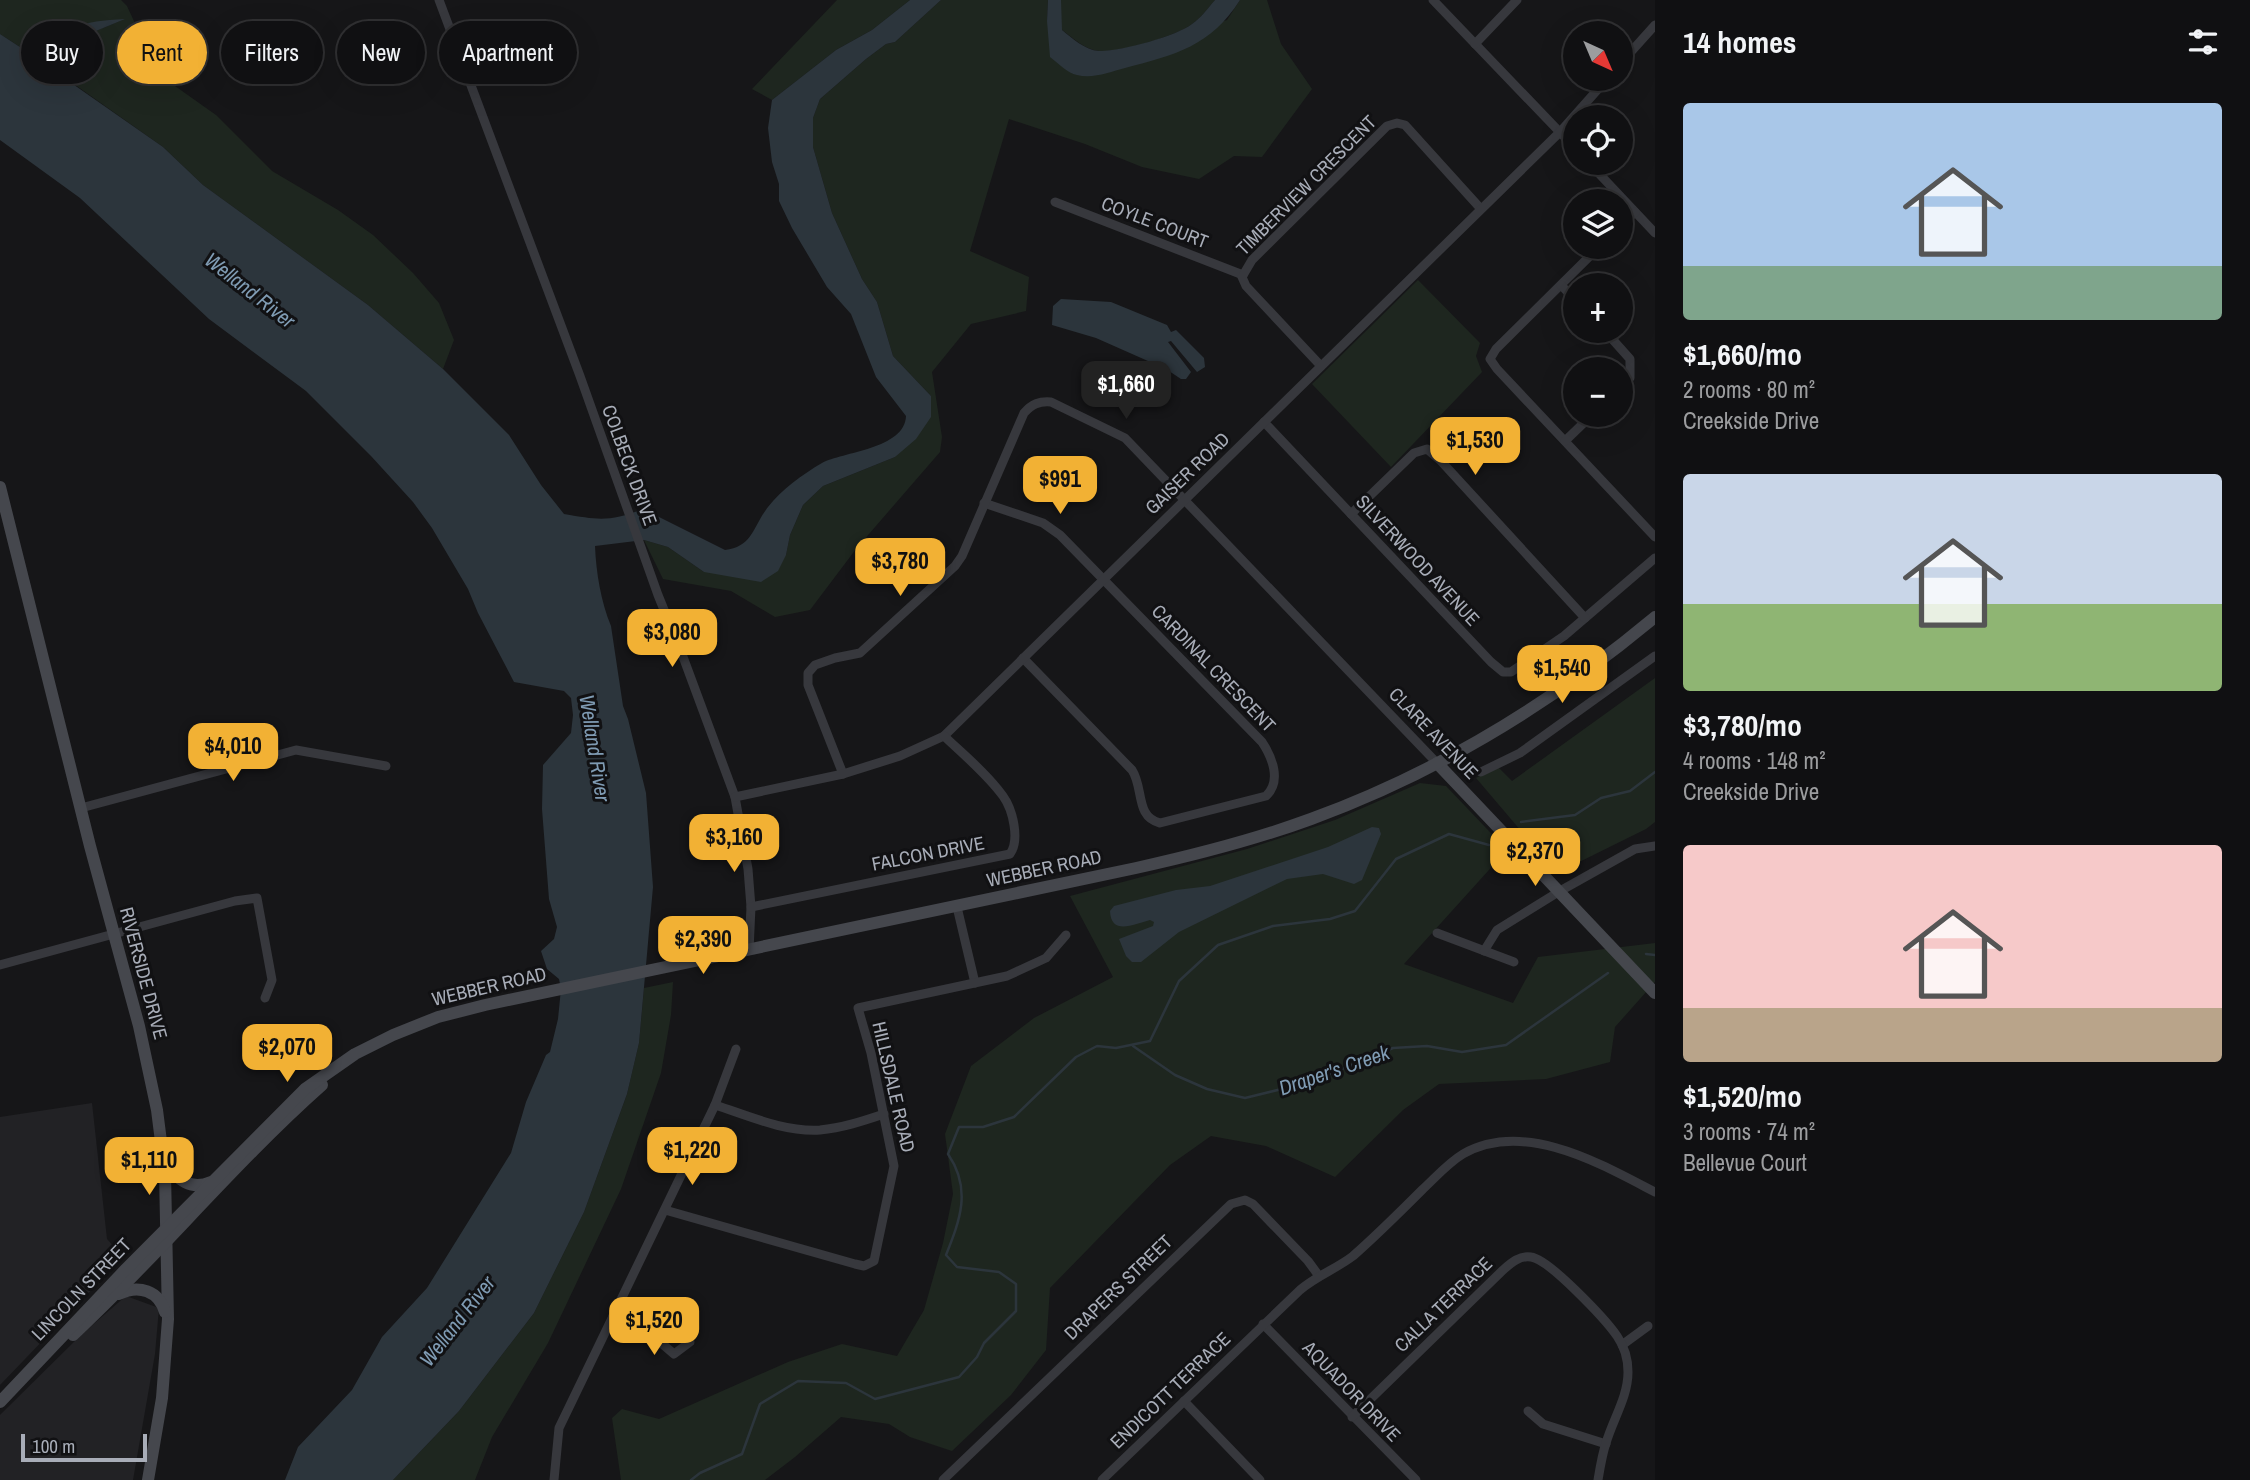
<!DOCTYPE html>
<meta charset="utf-8">
<style>
body{margin:0;font-family:"Archivo Narrow",sans-serif;background:#1e1e20;color:#f1f3f6;height:100vh;display:flex;flex-direction:column;font-size:26px;white-space:nowrap}
*{box-sizing:border-box;margin:0}
p{font-size:23px;color:#9c9d9f}
.icon{flex:none;width:38px;height:38px;fill:none;stroke:currentColor;stroke-width:2;stroke-linecap:round;stroke-linejoin:round}
.map{position:relative;flex:1;overflow:hidden}
.panel{display:flex;flex-direction:column;background:#101012;width:595px}
.panel>*{flex:none}
.hud{position:absolute;left:21px;top:21px;width:665px;height:63px;display:flex;gap:14px}
.needle{width:46px;rotate:136deg}
.tools{position:absolute;left:1563px;top:21px;display:grid;gap:14px}
.tools a{display:grid;place-items:center;width:70px;height:70px;border-radius:50%;background:#101012;box-shadow:0 7px 28px #0002,0 0 0 2px #303032;font-size:35px}
.scale{position:absolute;left:21px;bottom:18px;width:126px;box-sizing:border-box;padding-left:7px;border:4px solid #a8adb8;border-top:0;font-size:19px;line-height:24px;white-space:nowrap;color:#a8adb8;-webkit-text-stroke:5px #111113;paint-order:stroke}
.price{position:absolute;translate:-50% -60px;padding:0 16px;border-radius:14px;background:#f2b134;color:#111;font-size:23px;line-height:46px;filter:drop-shadow(0 2px 4px #0008)}
.price::after{content:'';position:absolute;left:50%;top:42px;width:21px;height:16px;margin-left:-10px;background:inherit;clip-path:polygon(0 0,100% 0,50% 100%)}
.price.selected{background:#222;color:#fff}
ul{padding:0;list-style:none}
li{display:grid;align-content:center;gap:14px;height:371px;padding:0 28px}
li span{display:grid;place-items:center;height:217px;border-radius:7px;color:#555}
li>.icon{margin-inline-start:auto}
span .icon{width:126px;height:126px;fill:#fffc;stroke-width:1}
li b{font-size:30px}
h2{display:flex;justify-content:space-between;align-items:center;height:84px;padding:0 28px;font-size:30px}
.pill{padding:0 24px;border-radius:32px;background:#101012;box-shadow:0 7px 28px #0002,0 0 0 2px #303032;font-size:24px;line-height:63px}
.pill.selected{background:#f2b134;color:#111}
main{display:flex;flex:1;min-height:0}
.map>svg:first-child{display:block}
.built{fill:#222225}
.green{fill:#1e261f}
.water{fill:#2c353c}
.lines{fill:none;stroke-linecap:round;stroke-linejoin:round}
.stream{stroke:#2c353c;stroke-width:2.5}
.street{stroke:#37383d;stroke-width:9}
.secondary{stroke:#45474d;stroke-width:12}
.labels{text-anchor:middle;dominant-baseline:central;stroke-width:6;stroke-linejoin:round;paint-order:stroke}
.street-label{font-size:19px;fill:#a8adb8;stroke:#111113}
.water-label{font-size:21px;font-style:italic;fill:#7f9bb3;stroke:#111113}
</style>
<main>
<div class="map">
<svg width="1655" height="1480" viewBox="0 0 1655 1480">
<rect width="100%" height="100%" fill="#161618"/>
<!-- built -->
<g class="built">
<path d="M92,1103L107,1239L123,1257L0,1385V1117Z"/>
<path d="M126,1296L159,1308L155,1354L133,1480H0V1415L82,1334Z"/>
</g>
<!-- green -->
<g class="green">
<path d="M0,0H121L127,6L146,47L175,86L216,115L272,171L338,210L373,235L413,273L439,303L454,340L443,369L368,305L203,185L163,147L47,65L67,43L122,20L58,31L26,51L0,34Z"/>
<path d="M837,0H910L872,30L836,50L772,100L752,89Z"/>
<path d="M941,0H1048L1047,21L1073,74L1227,20L1240,0H1267L1281,44L1312,89L1262,157L1234,156L1199,179L1142,167L1085,144L1009,119L970,251L1029,277L1026,311L971,324L932,372L942,437L940,452L856,549L810,610L775,617L731,591L663,579L644,540L668,547L704,572L786,555L790,535L803,505L823,486L895,457L931,396L893,356L877,302L862,279L832,213L813,147V118L820,99L866,59L886,44L895,42Z"/>
<path d="M1061,0H1215C1208,8 1201,18 1192,24C1177,36 1118,53 1099,51C1085,50 1072,37 1061,29Z"/>
<path d="M1418,280L1480,343L1476,356L1482,372L1391,467L1312,384Z"/>
<path d="M1655,678V822L1646,829L1557,873L1476,778L1497,766L1512,781Z"/>
<path d="M1420,783L1446,786L1507,850L1404,964L1513,1003L1538,957L1655,943V982L1615,1027L1610,1062L1546,1079L1439,1084L1403,1110L1335,1177L1266,1146L1211,1136L1170,1165L1050,1288L1046,1350L1011,1395L952,1451L910,1437L889,1424L841,1417L795,1457L765,1480H621L612,1418L622,1409L659,1419L788,1362L842,1344L897,1356L924,1310L943,1243L953,1194L945,1134L971,1066L1034,1018L1113,977L1070,896L1247,849L1335,820Z"/>
<path d="M673,982L671,1015L661,1073L621,1189L548,1343L492,1437L475,1480H393L459,1411L534,1313L584,1212L627,1094L639,1043L644,988Z"/>
</g>
<!-- water -->
<g class="water">
<path d="M910,0H941L895,42L886,44L866,59L820,99L813,118V147L832,213L862,279L877,302L893,356L931,396V417L916,439L895,457L823,486L803,505L790,535L786,555L778,571L761,582L704,572L668,547L644,540L595,546C596,572 601,602 611,626L623,706L628,719L646,793L653,887L639,1043L627,1094L584,1212L534,1313L459,1411L393,1480H285L298,1447L352,1390L382,1337L427,1288L511,1153L526,1102L546,1055L550,1052L558,1019L561,989L559,979L547,969L541,951L554,939L557,927L549,899L542,809L543,765L571,733L573,715L571,698L564,691L514,682L478,613L468,589L432,528L413,502L371,456L306,391L209,319L80,198L0,140V34L26,51C63,28 81,21 125,19L67,43L47,66L163,147L203,185L368,305L443,369L509,435L541,485L564,514C599,520 609,522 643,509L725,550C753,547 753,526 768,507C781,490 803,474 822,463C842,452 905,449 906,416L876,377L851,314L827,287L792,228L779,201V184L772,162L768,128L772,100L836,50L872,30Z"/>
<path d="M1048,0H1061L1062,30C1072,38 1085,50 1099,51C1118,52 1177,36 1192,24C1201,18 1208,8 1215,0H1240C1211,46 1175,55 1125,68C1110,72 1093,79 1077,75C1067,73 1058,63 1050,57L1047,21Z"/>
<path d="M1061,299L1111,302L1167,325L1171,332L1176,330L1204,358L1205,367L1197,372L1171,341L1168,342L1191,372L1186,379H1181L1166,369L1096,338L1052,325L1053,306Z"/>
<path d="M1372,827L1379,828L1381,834L1362,880L1354,884L1323,874L1287,879L1179,932L1141,962H1132L1126,956L1119,939L1153,926L1154,922L1150,920C1134,924 1111,936 1110,911L1114,906L1176,890L1210,886L1328,847Z"/>
</g>
<g class="lines">
<!-- stream -->
<g class="stream">
<path d="M1521,822L1575,815L1601,798L1630,791L1655,772"/>
<path d="M1646,954L1655,955"/>
<path d="M1133,1046L1175,1075L1207,1089L1245,1098L1310,1082L1393,1048L1427,1046L1462,1052L1506,1045L1608,973"/>
<path d="M691,1480L700,1473L742,1454L760,1404L798,1381L846,1383L875,1399L959,1377L977,1357L984,1343L1016,1311V1284L999,1272L957,1267L946,1255C960,1220 972,1189 948,1154L959,1127H983L1014,1117L1076,1057L1097,1046L1116,1048L1150,1041L1179,981L1218,945L1273,926L1330,919L1355,911L1396,859L1449,834L1489,845"/>
</g>
<!-- street -->
<g class="street">
<path d="M439,0L580,376L658,595L682,654L735,797L748,869L751,907L749,950"/>
<path d="M1433,0L1575,148"/>
<path d="M1475,44L1517,0"/>
<path d="M1620,64L1655,25"/>
<path d="M1589,163L1655,233"/>
<path d="M1055,202L1243,275"/>
<path d="M1620,226L1635,212"/>
<path d="M1599,247L1496,349L1490,359L1497,369L1655,537"/>
<path d="M1561,285L1575,300"/>
<path d="M1605,331L1630,359V378L1620,387"/>
<path d="M1321,366L1246,286L1242,277L1252,260L1387,126L1397,123L1405,125L1481,209"/>
<path d="M1264,422L1491,662L1503,672H1511L1564,636L1655,558"/>
<path d="M1565,441L1592,415"/>
<path d="M984,503L1043,523L1060,535L1262,742C1272,757 1282,781 1266,796L1160,823C1135,817 1144,788 1132,770L1023,658"/>
<path d="M1351,514L1414,453L1427,449L1440,460L1585,618"/>
<path d="M1481,772L1520,753L1655,656"/>
<path d="M843,774L808,685V673L815,665L835,658L860,653L955,566L962,556L1024,413C1032,404 1039,401 1051,402L1125,438L1437,763"/>
<path d="M735,797L843,774L900,756L944,736L1560,132L1607,79"/>
<path d="M81,808L296,750L386,766"/>
<path d="M751,907L1010,854C1020,840 1013,810 1003,796C987,774 964,755 944,736"/>
<path d="M957,907L975,983"/>
<path d="M1437,933L1514,962"/>
<path d="M1484,951L1497,930L1560,891L1635,849L1655,846"/>
<path d="M0,965L235,901L257,898L272,980L265,998"/>
<path d="M715,1105C749,1116 784,1132 820,1130C842,1128 863,1121 884,1114"/>
<path d="M665,1210L855,1264L864,1266L874,1261L894,1166L871,1053L858,1008L1007,976L1046,958L1066,935"/>
<path d="M613,1316L660,1342L674,1354L690,1342"/>
<path d="M1263,1324L1416,1480"/>
<path d="M1622,1345L1648,1326"/>
<path d="M1184,1401L1260,1480"/>
<path d="M1528,1411L1543,1424L1606,1444"/>
<path d="M1352,1417L1503,1270C1511,1263 1520,1255 1531,1257C1549,1259 1606,1320 1617,1336C1624,1346 1628,1359 1628,1372C1628,1397 1613,1419 1606,1443C1602,1455 1600,1468 1598,1480"/>
<path d="M554,1480L559,1428L715,1105L736,1049"/>
<path d="M943,1480L1231,1204L1245,1200L1253,1204L1308,1261L1319,1276"/>
<path d="M1102,1480L1300,1290C1316,1276 1336,1269 1353,1256C1377,1235 1400,1212 1423,1189C1436,1177 1448,1163 1463,1154C1524,1119 1601,1164 1655,1192"/>
</g>
<!-- secondary -->
<g class="secondary">
<path d="M0,487L90,846L139,1026L157,1110L165,1173L168,1319L162,1398L148,1480"/>
<path d="M1437,763L1655,993"/>
<path d="M165,1163C177,1179 190,1191 211,1182"/>
<path d="M119,1294C139,1284 159,1291 165,1312"/>
<path d="M73,1335C159,1255 234,1163 322,1085"/>
<path d="M0,1402L126,1269L305,1089L355,1054L393,1035L438,1017L485,1005L1136,868C1195,855 1254,840 1311,819C1437,773 1552,703 1655,617"/>
</g>
</g>
<g class="labels">
<!-- street labels -->
<g class="street-label">
<text transform="translate(1306 185) rotate(-45)">TIMBERVIEW CRESCENT</text>
<text transform="translate(1155 222) rotate(21)">COYLE COURT</text>
<text transform="translate(630 465) rotate(70)">COLBECK DRIVE</text>
<text transform="translate(1187 473) rotate(-44)">GAISER ROAD</text>
<text transform="translate(1418 560) rotate(47)">SILVERWOOD AVENUE</text>
<text transform="translate(1214 668) rotate(46)">CARDINAL CRESCENT</text>
<text transform="translate(1434 733) rotate(46)">CLARE AVENUE</text>
<text transform="translate(928 853) rotate(-11)">FALCON DRIVE</text>
<text transform="translate(1044 868) rotate(-12)">WEBBER ROAD</text>
<text transform="translate(144 973) rotate(75)">RIVERSIDE DRIVE</text>
<text transform="translate(489 986) rotate(-13)">WEBBER ROAD</text>
<text transform="translate(894 1087) rotate(77)">HILLSDALE ROAD</text>
<text transform="translate(1118 1287) rotate(-44)">DRAPERS STREET</text>
<text transform="translate(81 1289) rotate(-46)">LINCOLN STREET</text>
<text transform="translate(1443 1304) rotate(-44)">CALLA TERRACE</text>
<text transform="translate(1170 1390) rotate(-44)">ENDICOTT TERRACE</text>
<text transform="translate(1352 1391) rotate(46)">AQUADOR DRIVE</text>
</g>
<!-- water labels -->
<g class="water-label">
<text transform="translate(250 290) rotate(38)">Welland River</text>
<text transform="translate(595 748) rotate(81)">Welland River</text>
<text transform="translate(1334 1070) rotate(-19)">Draper's Creek</text>
<text transform="translate(457 1321) rotate(-52)">Welland River</text>
</g>
</g>
</svg>
<div class="tools">
<a><svg class="needle" viewBox="-14 -14 28 28"><path d="M0-13l5 13h-10z" fill="#e53935"/><path d="M0 13l5-13h-10z" fill="#9c9d9f"/></svg></a>
<a><svg class="icon" aria-label="locate" viewBox="0 0 24 24"><circle cx="12" cy="12" r="6"/><path d="M12 2v4M12 18v4M2 12h4M18 12h4"/></svg></a>
<a><svg class="icon" aria-label="layers" viewBox="0 0 24 24"><path d="M12 4l9 5-9 5-9-5zM3 14l9 5 9-5"/></svg></a>
<a>+</a>
<a>−</a>
</div>
<div class="scale">100 m</div>
<b class="price selected" style="left:1126px;top:421px">$1,660</b>
<b class="price" style="left:1475px;top:477px">$1,530</b>
<b class="price" style="left:1060px;top:516px">$991</b>
<b class="price" style="left:900px;top:598px">$3,780</b>
<b class="price" style="left:672px;top:669px">$3,080</b>
<b class="price" style="left:1562px;top:705px">$1,540</b>
<b class="price" style="left:233px;top:783px">$4,010</b>
<b class="price" style="left:734px;top:874px">$3,160</b>
<b class="price" style="left:1535px;top:888px">$2,370</b>
<b class="price" style="left:703px;top:976px">$2,390</b>
<b class="price" style="left:287px;top:1084px">$2,070</b>
<b class="price" style="left:692px;top:1187px">$1,220</b>
<b class="price" style="left:149px;top:1197px">$1,110</b>
<b class="price" style="left:654px;top:1357px">$1,520</b>
<div class="hud">
<a class="pill">Buy</a>
<a class="pill selected">Rent</a>
<a class="pill">Filters</a>
<a class="pill">New</a>
<a class="pill">Apartment</a>
</div>
</div>
<section class="panel">
<h2>14 homes<svg class="icon" aria-label="filters" viewBox="0 0 24 24"><path d="M4 7h16M4 17h16"/><circle cx="9" cy="7" r="2"/><circle cx="15" cy="17" r="2"/></svg></h2>
<ul>
<li><span style="background:linear-gradient(#a9c7e8 75%,#7fa58c 0)"><svg class="icon" aria-label="home" viewBox="0 0 24 24"><path d="M3 11l9-7 9 7M6 9v11h12V9"/></svg></span><div><b>$1,660/mo</b><p>2 rooms · 80 m²</p><p>Creekside Drive</p></div></li>
<li><span style="background:linear-gradient(#c9d6e8 60%,#8fb573 0)"><svg class="icon" aria-label="home" viewBox="0 0 24 24"><path d="M3 11l9-7 9 7M6 9v11h12V9"/></svg></span><div><b>$3,780/mo</b><p>4 rooms · 148 m²</p><p>Creekside Drive</p></div></li>
<li><span style="background:linear-gradient(#f6c9c9 75%,#b9a48a 0)"><svg class="icon" aria-label="home" viewBox="0 0 24 24"><path d="M3 11l9-7 9 7M6 9v11h12V9"/></svg></span><div><b>$1,520/mo</b><p>3 rooms · 74 m²</p><p>Bellevue Court</p></div></li>
</ul>
</section>
</main>
